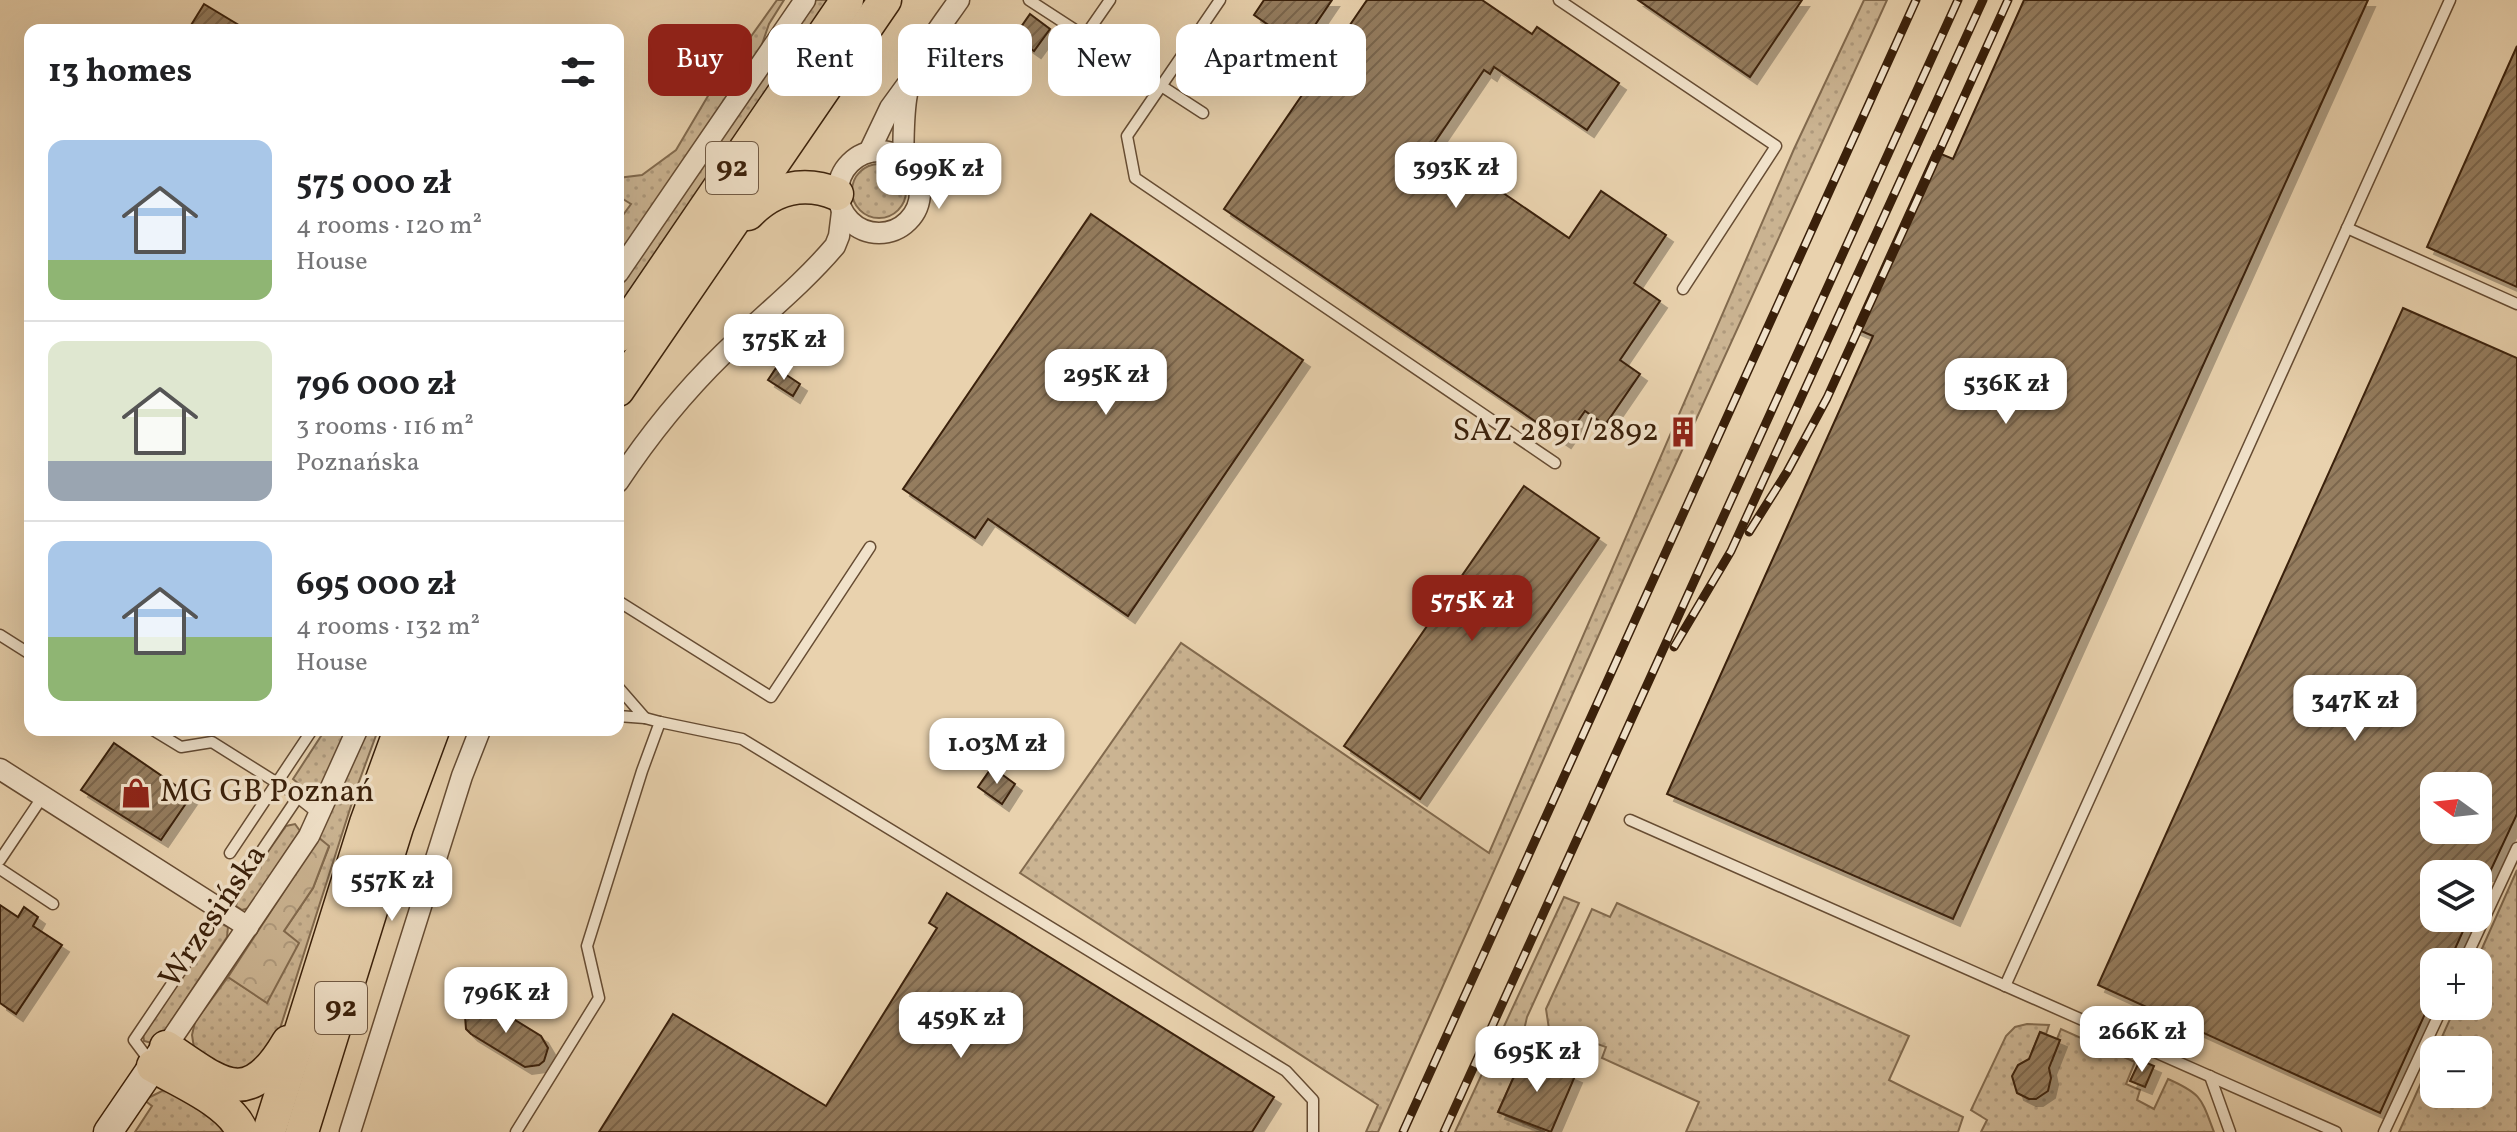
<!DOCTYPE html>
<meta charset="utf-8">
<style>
body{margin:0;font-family:Vollkorn,serif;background:#f6f6f6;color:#202124;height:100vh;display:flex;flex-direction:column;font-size:30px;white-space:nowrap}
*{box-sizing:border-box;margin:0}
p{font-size:26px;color:#757577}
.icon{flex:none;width:44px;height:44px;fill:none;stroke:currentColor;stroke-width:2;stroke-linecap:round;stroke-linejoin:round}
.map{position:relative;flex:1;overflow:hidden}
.drawer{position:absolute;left:24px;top:24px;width:600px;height:712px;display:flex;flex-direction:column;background:#fff;border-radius:16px;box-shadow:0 8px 32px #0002}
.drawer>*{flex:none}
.hud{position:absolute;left:648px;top:24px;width:760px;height:72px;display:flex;gap:16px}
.needle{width:52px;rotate:285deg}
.buttons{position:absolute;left:2420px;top:772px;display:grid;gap:16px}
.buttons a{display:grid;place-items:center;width:72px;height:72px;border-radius:16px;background:#fff;box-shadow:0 8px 32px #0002;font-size:40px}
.price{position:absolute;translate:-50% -68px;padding:0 18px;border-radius:16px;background:#fff;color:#222;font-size:26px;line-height:52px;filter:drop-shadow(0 2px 4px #0008)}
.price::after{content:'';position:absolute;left:50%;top:48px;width:24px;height:18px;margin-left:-12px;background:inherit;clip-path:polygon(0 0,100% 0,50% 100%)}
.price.selected{background:#8f2418;color:#fff}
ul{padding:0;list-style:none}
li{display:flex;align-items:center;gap:24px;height:200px;padding:0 24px}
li+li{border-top:2px solid #e0e0e0}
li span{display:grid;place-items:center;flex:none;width:224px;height:160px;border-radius:16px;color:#555}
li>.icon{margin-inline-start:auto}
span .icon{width:96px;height:96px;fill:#fffc;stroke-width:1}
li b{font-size:34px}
h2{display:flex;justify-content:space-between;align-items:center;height:96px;padding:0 24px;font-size:34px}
.tag{padding:0 28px;border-radius:16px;background:#fff;box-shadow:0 8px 32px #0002;font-size:28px;line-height:72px}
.tag.selected{background:#8f2418;color:#fff}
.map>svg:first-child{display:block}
.grass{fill:url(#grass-dots);stroke:#826a4e;stroke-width:2}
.forest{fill:url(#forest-crowns);stroke:#826a4e;stroke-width:2}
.building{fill:url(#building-hatch);stroke:#3a200a;stroke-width:2;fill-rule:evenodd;filter:url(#shadow)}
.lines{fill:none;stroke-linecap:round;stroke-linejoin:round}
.lane-casing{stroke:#664c33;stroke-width:13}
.street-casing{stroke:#664c33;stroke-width:23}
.secondary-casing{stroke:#3a200a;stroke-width:31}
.primary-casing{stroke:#3a200a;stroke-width:35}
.lane{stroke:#f1e2ca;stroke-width:10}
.street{stroke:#f1e2ca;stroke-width:20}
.secondary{stroke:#f1e2ca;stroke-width:28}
.primary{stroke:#e9d2ae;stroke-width:32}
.rail-casing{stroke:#3a200a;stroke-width:9}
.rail{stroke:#f1e2ca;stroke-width:6;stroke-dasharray:18;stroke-linecap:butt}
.labels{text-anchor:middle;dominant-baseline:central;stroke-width:7;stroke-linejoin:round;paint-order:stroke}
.shield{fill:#f1e2ca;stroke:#715a44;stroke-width:2}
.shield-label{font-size:30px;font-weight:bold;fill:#3a200a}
.poi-label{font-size:32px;fill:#3a200a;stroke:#f1e2ca;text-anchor:end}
.street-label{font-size:32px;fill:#3a200a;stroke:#f1e2ca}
</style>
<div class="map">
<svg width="2517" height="1132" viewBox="0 0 2517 1132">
<defs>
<pattern id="grass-dots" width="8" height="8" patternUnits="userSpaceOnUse" patternTransform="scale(2)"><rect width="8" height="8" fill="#cbb492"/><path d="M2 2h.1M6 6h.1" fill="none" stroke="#af9a7d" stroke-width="1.8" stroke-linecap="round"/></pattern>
<pattern id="forest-crowns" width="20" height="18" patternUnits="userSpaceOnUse" patternTransform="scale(2)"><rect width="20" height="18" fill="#cbb492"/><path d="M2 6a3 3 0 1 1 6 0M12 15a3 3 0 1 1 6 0" fill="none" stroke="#af9a7d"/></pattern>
<pattern id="building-hatch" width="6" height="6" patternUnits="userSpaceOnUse" patternTransform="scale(2)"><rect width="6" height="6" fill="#957d5f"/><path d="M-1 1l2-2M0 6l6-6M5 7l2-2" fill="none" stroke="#7b664d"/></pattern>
<filter id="shadow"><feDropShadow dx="7" dy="7" stdDeviation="0" flood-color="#0004"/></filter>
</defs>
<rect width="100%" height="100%" fill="#e9d2ae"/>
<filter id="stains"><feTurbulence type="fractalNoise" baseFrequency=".0025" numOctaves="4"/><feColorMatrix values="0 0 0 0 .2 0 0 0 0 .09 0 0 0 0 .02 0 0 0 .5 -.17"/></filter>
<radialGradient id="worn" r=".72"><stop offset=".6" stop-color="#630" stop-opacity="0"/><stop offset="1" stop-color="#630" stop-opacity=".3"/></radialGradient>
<!-- grass -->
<g class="grass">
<path d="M777,0H784L769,24L759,53L618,259V222L631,204L618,196V178L642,175L676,150L718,79V33L742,49Z"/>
<path d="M816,0H835L618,320V287Z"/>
<path d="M1864,0H1887L1633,558L1378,1132H1366L1378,1105L1020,873L1181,643L1489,853L1794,149Z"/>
<circle cx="879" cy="191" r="27"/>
<path d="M325,730H348L324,782L316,789H305L293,779Z"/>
<path d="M365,730H378L357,787L277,1038L268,1059L236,1076L195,1054L192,1035L195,1022L228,977L266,1002L284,931L313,888L329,847L319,838Z"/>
<path d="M295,824L300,831L249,908L242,910L236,906L239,893L286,826Z"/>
<path d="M2517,870V1132H2399L2434,1054V1094H2478V1050H2436L2456,1006H2478V962H2476Z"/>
<path d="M1564,897L1579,903L1527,1017L1519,1052L1524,1054L1498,1112L1545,1132H1455Z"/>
<path d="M1617,903L1909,1036L1889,1080L1963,1117L1958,1132H1686L1699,1102L1602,1058L1606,1047L1578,1037L1575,1043L1549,1029L1546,1009L1592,909L1610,917Z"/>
<path d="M222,924L228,927L227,937L156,1044L144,1041L143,1033L215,928Z"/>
<path d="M2027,1024L2049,1025L2046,1034L2040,1032L2032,1052L2052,1060L2060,1040L2057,1039L2061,1029L2135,1062L2126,1084L2140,1090L2137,1100L2154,1109L2168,1079C2202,1094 2201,1098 2214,1132H1981L1987,1120L1971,1110L2006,1036L2015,1027Z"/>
<path d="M166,1089L191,1094L232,1132H135L152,1106L144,1100Z"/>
</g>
<!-- forest -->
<path class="forest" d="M319,838L329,846L313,888L284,931L299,943L267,1003L228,977Z"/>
<!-- building -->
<g class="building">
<path d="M1264,0H1332L1300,47L1254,15Z"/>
<path d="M1367,0H1482L1532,34L1537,27L1619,83L1587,130L1494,67L1490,74L1484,70L1433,145L1569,238L1601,191L1666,235L1634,283L1660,301L1620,360L1640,374L1605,425L1585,411L1564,441L1224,209Z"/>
<path d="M1638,0H1802L1750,77Z"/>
<path d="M2024,0H2368L1953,919L1667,794L1873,336L1854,328L1934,151L1953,159Z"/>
<path d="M204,4L247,30H188Z"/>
<path d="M1030,14L1050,29L1034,51L1014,37Z"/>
<path d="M2517,46V287L2427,247Z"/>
<path d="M1091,214L1303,360L1128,616L988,519L975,538L903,489Z"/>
<path d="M2403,308L2517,358V814L2489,874H2434V918H2469L2449,962H2434V994L2380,1113L2098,985ZM2434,786H2478V830H2434Z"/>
<path d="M776,368L800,384L793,396L768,380Z"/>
<path d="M1524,486L1599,538L1420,799L1344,746Z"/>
<path d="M114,743L191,796L161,840L81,790Z"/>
<path d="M992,767L1015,784L1002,804L978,787Z"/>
<path d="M947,893L1274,1097L1252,1132H599L673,1014L826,1106L937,928L929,923Z"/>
<path d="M0,905L18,917L24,907L38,917L33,926L62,945L16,1014L0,1003Z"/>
<path d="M480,1003L493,1006L504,1019L507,1015L541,1036L548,1048L544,1061L539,1065L525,1067L471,1034L466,1029L465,1016L468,1009Z"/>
<path d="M2040,1032L2060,1040L2049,1068L2051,1078L2048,1091L2036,1099H2029L2017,1093L2012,1076L2018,1065L2029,1059Z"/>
<path d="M1524,1054L1575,1076L1551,1132L1498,1112Z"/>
<path d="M2140,1060L2154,1066L2145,1087L2130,1081Z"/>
</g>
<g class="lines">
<!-- lane casing -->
<g class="lane-casing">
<g id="lane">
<path d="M1029,0L1203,113"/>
<path d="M1220,0L1127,136L1135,178L1555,463"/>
<path d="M1559,0L1776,146L1683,289"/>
<path d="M1085,36L1110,0"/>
<path d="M2347,228L2517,304"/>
<path d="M618,601L771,697L870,547"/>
<path d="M0,635L30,654"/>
<path d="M618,687L645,718L618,716"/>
<path d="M660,722L742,739L1286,1071L1313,1100V1132"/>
<path d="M153,730L181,747L212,742L290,791L320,815"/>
<path d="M1630,820L2336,1132"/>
<path d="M230,853L312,730"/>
<path d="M0,860L43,796"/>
<path d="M0,869L53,904"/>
<path d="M2464,962L2517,848"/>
<path d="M2005,986L2450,0"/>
<path d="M152,1064L134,1040L298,797"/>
<path d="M2210,1076L2230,1132"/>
<path d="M516,1132L599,998L587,946L642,771L660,722L645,718"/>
<path d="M2384,1132L2443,1006"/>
</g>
</g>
<!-- street casing -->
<g class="street-casing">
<g id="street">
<circle cx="879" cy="192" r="41"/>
<path d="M869,152L890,108L906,86"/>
<path d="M903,158C904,137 903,115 907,94C914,59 939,29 959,0"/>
<path d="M618,273L805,0"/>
<path d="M618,482C649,435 683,393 724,353C760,318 802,285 835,246L839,236L842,212"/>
<path d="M0,769L248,927"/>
<path d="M166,1047L309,836L357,730"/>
<path d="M350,1132L462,776L480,730"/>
</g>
</g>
<!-- secondary casing -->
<g class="secondary-casing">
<path id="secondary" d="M108,1132L166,1047"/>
</g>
<!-- primary casing -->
<g class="primary-casing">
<g id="primary">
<path d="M748,214C773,188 803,180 837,194"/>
<path d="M618,336L847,0"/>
<path d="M618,390L885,0"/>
<path d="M166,1047C220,1083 247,1112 288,1042"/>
<path d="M153,1066C179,1081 232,1103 242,1132"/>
<path d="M269,1132L366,823L400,730"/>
<path d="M302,1132L397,827L433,730"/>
</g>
</g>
<!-- lane -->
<use href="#lane" class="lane"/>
<!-- street -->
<use href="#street" class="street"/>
<!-- secondary -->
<use href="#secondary" class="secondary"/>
<!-- primary -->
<use href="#primary" class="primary"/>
<!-- rail casing -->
<g class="rail-casing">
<g id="rail">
<path d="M1749,532L1787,472L1827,398L2008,0"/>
<path d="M1674,647L1731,551L1983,0"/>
<path d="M1403,1132L1916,0"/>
<path d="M1444,1132L1958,0"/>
</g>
</g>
<!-- rail -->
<use href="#rail" class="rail"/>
</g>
<!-- icons -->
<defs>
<g id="building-bare" transform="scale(2.4)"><path d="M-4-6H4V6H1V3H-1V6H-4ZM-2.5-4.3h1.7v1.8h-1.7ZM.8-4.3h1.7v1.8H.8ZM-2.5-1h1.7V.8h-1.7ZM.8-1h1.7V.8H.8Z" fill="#8f2418" stroke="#f1e2ca" stroke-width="2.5" paint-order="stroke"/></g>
<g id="shop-bare" transform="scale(2.4)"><path d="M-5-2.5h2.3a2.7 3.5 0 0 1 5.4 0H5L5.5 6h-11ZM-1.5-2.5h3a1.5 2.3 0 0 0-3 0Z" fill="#8f2418" stroke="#f1e2ca" stroke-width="2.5" paint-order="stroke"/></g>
</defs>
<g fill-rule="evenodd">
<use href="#building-bare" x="1683" y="432"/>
<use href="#shop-bare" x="136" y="793"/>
</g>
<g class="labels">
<!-- shield labels -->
<g class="shield">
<rect x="706" y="142" width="52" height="52" rx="6"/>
<rect x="315" y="982" width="52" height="52" rx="6"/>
</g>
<g class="shield-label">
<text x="732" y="168">92</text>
<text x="341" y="1008">92</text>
</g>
<!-- poi labels -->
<g class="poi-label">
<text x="1659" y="432">SAZ 2891/2892</text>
<text x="160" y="793" text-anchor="start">MG GB Poznań</text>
</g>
<!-- street labels -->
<g class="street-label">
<text transform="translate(214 917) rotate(-56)">Wrzesińska</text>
</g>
</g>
<rect width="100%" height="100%" filter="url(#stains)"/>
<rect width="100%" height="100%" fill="url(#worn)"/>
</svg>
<div class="buttons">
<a><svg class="needle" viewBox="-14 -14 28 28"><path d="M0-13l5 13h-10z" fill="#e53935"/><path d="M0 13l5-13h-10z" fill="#757577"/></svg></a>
<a><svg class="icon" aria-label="layers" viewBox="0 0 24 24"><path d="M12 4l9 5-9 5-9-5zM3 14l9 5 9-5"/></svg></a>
<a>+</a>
<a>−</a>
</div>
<b class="price" style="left:1456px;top:210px">393K zł</b>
<b class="price" style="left:939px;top:211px">699K zł</b>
<b class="price" style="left:784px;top:382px">375K zł</b>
<b class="price" style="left:1106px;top:417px">295K zł</b>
<b class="price" style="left:2006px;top:426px">536K zł</b>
<b class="price selected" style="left:1472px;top:643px">575K zł</b>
<b class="price" style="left:2355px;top:743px">347K zł</b>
<b class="price" style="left:997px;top:786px">1.03M zł</b>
<b class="price" style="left:392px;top:923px">557K zł</b>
<b class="price" style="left:506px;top:1035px">796K zł</b>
<b class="price" style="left:961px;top:1060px">459K zł</b>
<b class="price" style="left:2142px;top:1074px">266K zł</b>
<b class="price" style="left:1537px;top:1094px">695K zł</b>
<div class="hud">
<a class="tag selected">Buy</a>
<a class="tag">Rent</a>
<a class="tag">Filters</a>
<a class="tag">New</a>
<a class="tag">Apartment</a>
</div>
<section class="drawer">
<h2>13 homes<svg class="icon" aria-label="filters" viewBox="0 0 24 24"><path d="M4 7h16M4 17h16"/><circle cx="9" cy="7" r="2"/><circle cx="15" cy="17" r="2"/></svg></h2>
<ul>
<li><span style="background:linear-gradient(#a9c7e8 75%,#8fb573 0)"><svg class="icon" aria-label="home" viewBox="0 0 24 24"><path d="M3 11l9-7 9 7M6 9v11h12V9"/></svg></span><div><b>575 000 zł</b><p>4 rooms · 120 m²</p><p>House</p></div></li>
<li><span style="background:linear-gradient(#dfe7d0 75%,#9aa5b1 0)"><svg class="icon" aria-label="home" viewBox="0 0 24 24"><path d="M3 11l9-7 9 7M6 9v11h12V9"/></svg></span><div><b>796 000 zł</b><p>3 rooms · 116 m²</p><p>Poznańska</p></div></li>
<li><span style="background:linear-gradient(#a9c7e8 60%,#8fb573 0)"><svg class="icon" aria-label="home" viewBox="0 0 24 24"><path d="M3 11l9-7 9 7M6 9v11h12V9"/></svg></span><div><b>695 000 zł</b><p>4 rooms · 132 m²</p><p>House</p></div></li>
</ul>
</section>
</div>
